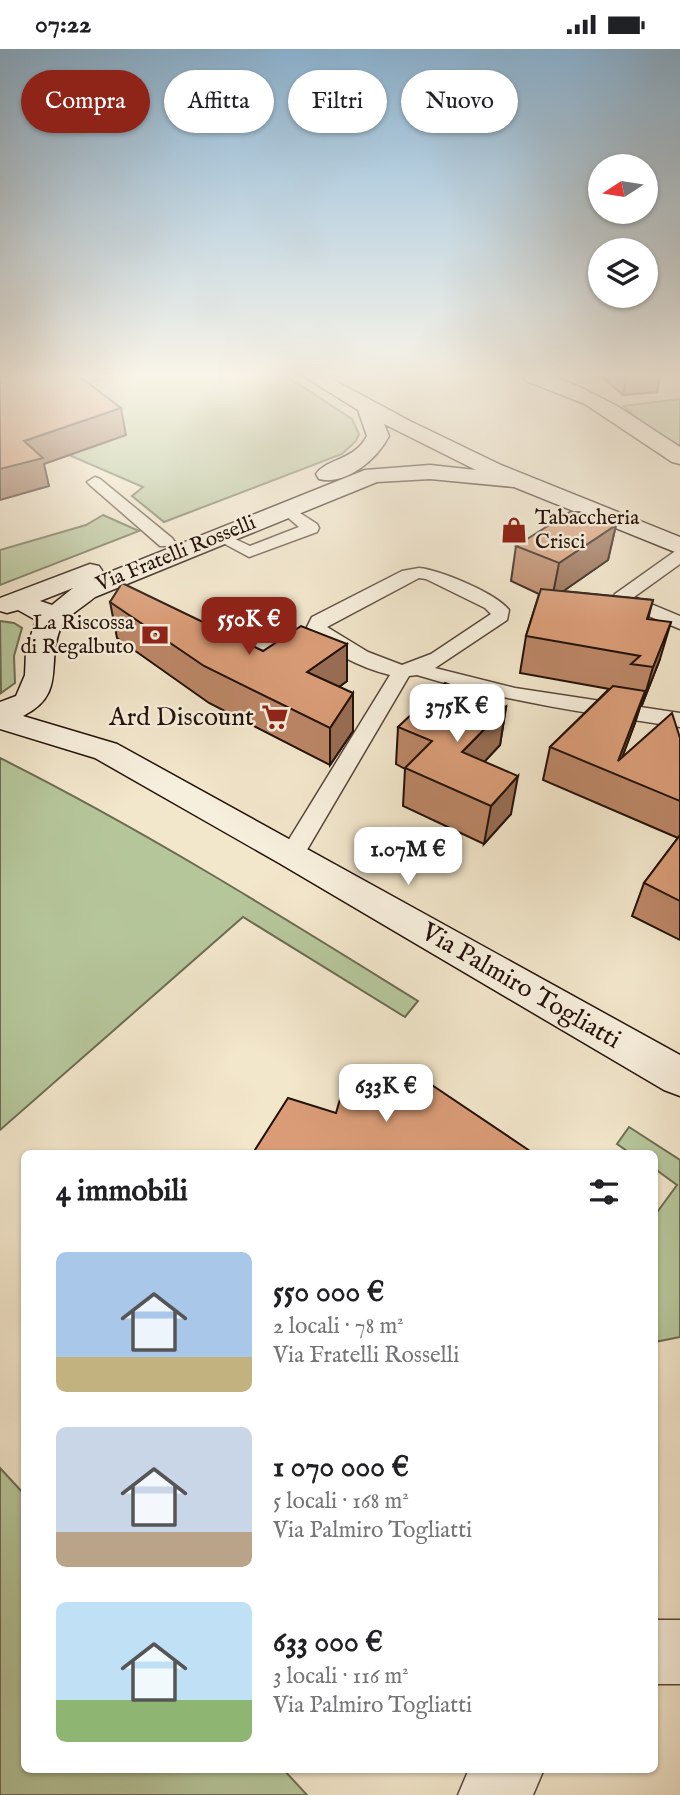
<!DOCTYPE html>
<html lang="it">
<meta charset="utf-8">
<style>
body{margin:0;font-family:"IM FELL English",serif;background:#f2f2f2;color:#202124;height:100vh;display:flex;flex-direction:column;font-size:26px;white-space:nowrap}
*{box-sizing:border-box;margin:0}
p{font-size:23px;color:#757577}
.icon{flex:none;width:38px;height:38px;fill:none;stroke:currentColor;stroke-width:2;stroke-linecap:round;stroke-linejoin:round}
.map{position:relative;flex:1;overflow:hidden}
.side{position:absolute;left:21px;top:1101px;width:637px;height:623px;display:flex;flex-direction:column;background:#fff;border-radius:10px;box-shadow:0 2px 5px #0004}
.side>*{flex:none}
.banner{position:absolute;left:21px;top:21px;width:639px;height:63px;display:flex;gap:14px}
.needle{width:46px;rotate:258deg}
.controls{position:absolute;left:588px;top:105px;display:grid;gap:14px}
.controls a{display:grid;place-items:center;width:70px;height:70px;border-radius:50%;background:#fff;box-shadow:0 2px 5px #0004;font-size:35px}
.price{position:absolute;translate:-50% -60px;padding:0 16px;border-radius:14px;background:#fff;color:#222;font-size:23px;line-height:46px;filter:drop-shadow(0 2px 4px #0008)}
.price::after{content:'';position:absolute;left:50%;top:42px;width:21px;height:16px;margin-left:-10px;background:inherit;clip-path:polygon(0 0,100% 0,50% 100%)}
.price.current{background:#8f2418;color:#fff}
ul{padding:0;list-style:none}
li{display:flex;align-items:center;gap:21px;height:175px;padding:0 35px}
li span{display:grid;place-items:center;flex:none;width:196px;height:140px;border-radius:10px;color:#555}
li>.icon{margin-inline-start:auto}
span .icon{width:84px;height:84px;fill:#fffc;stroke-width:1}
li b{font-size:30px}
h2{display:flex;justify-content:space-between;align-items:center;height:84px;padding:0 35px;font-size:30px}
.chip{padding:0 24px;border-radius:32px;background:#fff;box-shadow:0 2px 5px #0004;font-size:24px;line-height:63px}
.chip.current{background:#8f2418;color:#fff}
.status{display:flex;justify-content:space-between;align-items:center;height:49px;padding:0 35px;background:#fff;direction:ltr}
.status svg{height:19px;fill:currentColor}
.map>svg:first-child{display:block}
.green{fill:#b6c69b;stroke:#6c6c52;stroke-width:2}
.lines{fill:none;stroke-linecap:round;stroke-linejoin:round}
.lane-casing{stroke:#57463a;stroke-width:3}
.street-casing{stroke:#57463a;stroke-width:3}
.secondary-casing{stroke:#231109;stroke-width:3}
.lane{fill:#f7efdd;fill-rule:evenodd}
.street{fill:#f7efdd;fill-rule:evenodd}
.secondary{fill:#f7efdd;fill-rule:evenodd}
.wall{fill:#bb8666;stroke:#231109;stroke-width:2}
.shaded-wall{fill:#986d53;stroke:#231109;stroke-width:2}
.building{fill:#d99c77;stroke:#231109;stroke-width:2}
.labels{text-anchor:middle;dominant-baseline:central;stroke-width:5;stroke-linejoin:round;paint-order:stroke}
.far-poi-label{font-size:21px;fill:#231109;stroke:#f7efdd;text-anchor:start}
.far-street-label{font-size:21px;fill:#231109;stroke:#f7efdd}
.poi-label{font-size:26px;fill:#231109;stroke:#f7efdd;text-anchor:end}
.street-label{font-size:26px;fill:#231109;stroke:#f7efdd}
</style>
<div class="status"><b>07:22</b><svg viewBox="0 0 49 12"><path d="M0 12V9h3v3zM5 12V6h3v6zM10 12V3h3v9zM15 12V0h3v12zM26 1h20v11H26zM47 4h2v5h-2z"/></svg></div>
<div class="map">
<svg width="680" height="1746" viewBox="0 0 680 1746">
<rect width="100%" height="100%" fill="#f2e6cb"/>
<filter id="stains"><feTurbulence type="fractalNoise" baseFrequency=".00286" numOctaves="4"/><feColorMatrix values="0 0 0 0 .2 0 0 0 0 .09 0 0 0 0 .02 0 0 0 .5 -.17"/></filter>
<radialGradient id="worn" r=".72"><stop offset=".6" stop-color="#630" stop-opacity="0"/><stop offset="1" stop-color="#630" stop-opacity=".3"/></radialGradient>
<!-- green -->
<g class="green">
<path d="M111,328H288L352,370L359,385L356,392L342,405L164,473L132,447L143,438L69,406L65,339Z"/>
<path d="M680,350V398L649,379L623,357Z"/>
<path d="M103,466L139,482L0,536V501L86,476Z"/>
<path d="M0,572L14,574L22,579L14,607L15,634L1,644Z"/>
<path d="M0,709C144,781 281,867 418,952L405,968L243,868L0,1081Z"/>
<path d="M629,1078L680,1111V1288L655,1293V1166L677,1136L655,1120L654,1104H630L617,1095Z"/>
<path d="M0,1419L24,1445V1720H283L307,1746H0Z"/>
</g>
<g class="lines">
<!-- lane casing -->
<g class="lane-casing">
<g id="lane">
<path d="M95,428L100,430L172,489L175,493L172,497H160L90,436L87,433Z"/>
<path d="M286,455L317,475L319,479L317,483L249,508L210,487L218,482L250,497L299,478L278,460Z"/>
<path d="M680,502V515L634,548L680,567V580L615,553L612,549L615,545L674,503Z"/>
<path d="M419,519C440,521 496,544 509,561L507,571L435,619L515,639L680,664V678C591,665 503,652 417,626L409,627L301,811L292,814L283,811L280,805L390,626C362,619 324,602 307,578L312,568L402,522ZM419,529L426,530L485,559L491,565L431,605L402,616L368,603L327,578Z"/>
</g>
</g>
<!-- street casing -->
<g class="street-casing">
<g id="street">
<rect x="654" y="1571" width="26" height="64"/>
<path d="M469,1720H544L533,1746H458Z"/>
</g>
</g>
<!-- secondary casing -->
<g class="secondary-casing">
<g id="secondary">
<path d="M305,328H328L410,372L501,416L680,488V505L514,438L430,430L377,433L95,548C86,556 68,566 62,576C44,612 69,644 23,667L117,695L680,1006V1047L664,1041L279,814L95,709L0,680V653L16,647L25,626L26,602L36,571L18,561L7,564L0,562V549L90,515L99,517L103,523L100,527L365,421L430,416L476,421L384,375L389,387C377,410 346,437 319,430L316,425C327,409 354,412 367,387L358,361ZM73,539L52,556L40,552Z"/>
<path d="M524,328H555L580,338L617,357L680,398V415L672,413L585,355L526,332Z"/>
</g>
</g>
<!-- lane -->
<use href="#lane" class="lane"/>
<!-- street -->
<use href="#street" class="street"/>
<!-- secondary -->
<use href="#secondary" class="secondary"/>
</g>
<!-- wall -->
<g class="wall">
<path d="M602,328H660L657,343L623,346Z"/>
<path d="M616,476L608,511L563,542L653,551L648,570L660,610L642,656L641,655L635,674L622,708L680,689V891L632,867L644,834L678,789L543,731L550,698L609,640L520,624L526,587L539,545L511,532L516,497Z"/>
<path d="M110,553L263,602L347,595V632L339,638L353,682L330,716L209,654L117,589Z"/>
<path d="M506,658L500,696L484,713L511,765L484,795L403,757L405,720L396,715L398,678Z"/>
</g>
<!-- shaded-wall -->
<g class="shaded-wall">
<path d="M627,328H660L657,343L623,346Z"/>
<path d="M121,359L126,386L44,415L49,437L0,451V420L24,392Z"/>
<path d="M616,476L608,511L552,550L559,514Z"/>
<path d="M671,573L660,610L642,656L653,618Z"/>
<path d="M347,595V632L309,660L307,623Z"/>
<path d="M645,642L635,674L616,725L618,712Z"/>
<path d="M353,644V682L330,716V679Z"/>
<path d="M506,658L500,696L458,741L462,703Z"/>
<path d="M518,727L511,765L484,795L491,757Z"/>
</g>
<!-- building -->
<g class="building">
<path d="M0,328H80L121,359L24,392L43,409L0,420Z"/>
<path d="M570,463H579L616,476L559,514L516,497Z"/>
<path d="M122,534L263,602L301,577L347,595L307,623L353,644L330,679L204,617L110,553Z"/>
<path d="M541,540L653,551L647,570L671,573L653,618L631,615L640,607L526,587Z"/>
<path d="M445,634L506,658L462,703L518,727L491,757L405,719L432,692L398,678Z"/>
<path d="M613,637L645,642L618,712L672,664L680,689V752L550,698Z"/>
<path d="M680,786V852L644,834Z"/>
<path d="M411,1022L530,1102L529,1104H253L288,1049L336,1064L343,1040L397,1034Z"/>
</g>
<!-- sky -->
<linearGradient id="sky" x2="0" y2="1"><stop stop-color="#8bb7d9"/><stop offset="0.57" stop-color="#f9f4e8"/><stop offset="1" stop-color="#f9f4e8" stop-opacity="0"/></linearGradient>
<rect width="680" height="573" fill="url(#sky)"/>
<!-- icons -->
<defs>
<g id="shop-bare" transform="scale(2.1)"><path d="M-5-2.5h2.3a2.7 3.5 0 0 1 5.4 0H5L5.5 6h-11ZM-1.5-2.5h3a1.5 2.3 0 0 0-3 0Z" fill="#8f2418" stroke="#f7efdd" stroke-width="2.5" paint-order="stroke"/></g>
<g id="bank-bare" transform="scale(2.1)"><path d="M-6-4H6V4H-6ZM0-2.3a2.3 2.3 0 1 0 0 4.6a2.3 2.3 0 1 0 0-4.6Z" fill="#8f2418" stroke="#f7efdd" stroke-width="2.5" paint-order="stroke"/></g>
<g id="supermarket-bare" transform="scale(2.1)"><path d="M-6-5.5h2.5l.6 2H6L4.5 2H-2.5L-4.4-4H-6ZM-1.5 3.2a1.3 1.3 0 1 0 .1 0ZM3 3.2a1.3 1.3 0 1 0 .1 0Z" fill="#8f2418" stroke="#f7efdd" stroke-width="2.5" paint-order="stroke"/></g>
</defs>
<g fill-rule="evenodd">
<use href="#shop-bare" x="514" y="481"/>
<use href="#bank-bare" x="155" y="586"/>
<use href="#supermarket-bare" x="275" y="668"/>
</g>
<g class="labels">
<!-- far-poi labels -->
<g class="far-poi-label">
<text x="535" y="469">Tabaccheria<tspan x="535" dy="24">Crisci</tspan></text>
<text x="134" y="574" text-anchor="end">La Riscossa<tspan x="134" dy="24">di Regalbuto</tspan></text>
</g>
<!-- far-street labels -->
<g class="far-street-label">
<text transform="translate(176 505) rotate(-22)">Via Fratelli Rosselli</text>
</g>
<!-- poi labels -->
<g class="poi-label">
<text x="254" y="668">Ard Discount</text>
</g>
<!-- street labels -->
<g class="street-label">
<text transform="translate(521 937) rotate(30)">Via Palmiro Togliatti</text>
</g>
</g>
<rect width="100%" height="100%" filter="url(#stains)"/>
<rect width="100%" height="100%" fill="url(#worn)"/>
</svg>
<div class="controls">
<a><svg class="needle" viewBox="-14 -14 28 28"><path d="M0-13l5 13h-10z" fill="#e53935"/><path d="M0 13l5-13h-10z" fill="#757577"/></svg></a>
<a><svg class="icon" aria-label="layers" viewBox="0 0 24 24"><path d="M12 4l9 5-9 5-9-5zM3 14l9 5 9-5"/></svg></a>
</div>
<b class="price current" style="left:249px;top:608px">550K €</b>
<b class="price" style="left:457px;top:695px">375K €</b>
<b class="price" style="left:408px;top:838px">1.07M €</b>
<b class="price" style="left:386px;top:1075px">633K €</b>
<div class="banner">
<a class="chip current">Compra</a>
<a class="chip">Affitta</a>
<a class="chip">Filtri</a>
<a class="chip">Nuovo</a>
</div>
<section class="side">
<h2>4 immobili<svg class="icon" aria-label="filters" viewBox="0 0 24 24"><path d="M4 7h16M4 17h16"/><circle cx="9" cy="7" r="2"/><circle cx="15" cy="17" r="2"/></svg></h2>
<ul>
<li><span style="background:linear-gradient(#a9c7e8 75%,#c2b280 0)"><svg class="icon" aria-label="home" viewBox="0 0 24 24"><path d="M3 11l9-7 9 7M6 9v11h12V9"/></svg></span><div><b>550 000 €</b><p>2 locali · 78 m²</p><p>Via Fratelli Rosselli</p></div></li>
<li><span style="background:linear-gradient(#c9d6e8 75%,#b9a48a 0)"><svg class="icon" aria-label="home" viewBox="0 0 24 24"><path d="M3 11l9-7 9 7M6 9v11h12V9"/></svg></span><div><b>1 070 000 €</b><p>5 locali · 168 m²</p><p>Via Palmiro Togliatti</p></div></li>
<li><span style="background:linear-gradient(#bfe0f5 70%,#8fb573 0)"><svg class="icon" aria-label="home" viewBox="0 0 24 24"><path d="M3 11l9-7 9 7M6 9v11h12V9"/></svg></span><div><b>633 000 €</b><p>3 locali · 116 m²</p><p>Via Palmiro Togliatti</p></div></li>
</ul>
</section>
</div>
